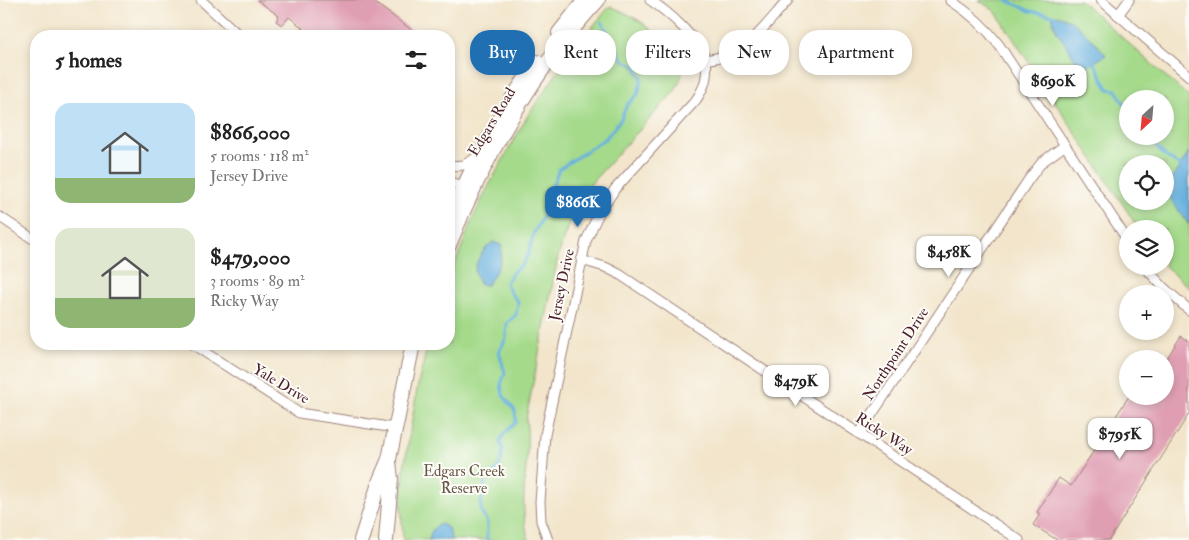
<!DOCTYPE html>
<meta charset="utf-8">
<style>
body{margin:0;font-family:"IM FELL Double Pica",serif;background:#f6f6f6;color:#222;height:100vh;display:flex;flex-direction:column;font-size:19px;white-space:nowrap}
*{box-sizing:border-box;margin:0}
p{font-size:16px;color:#767676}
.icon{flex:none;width:28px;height:28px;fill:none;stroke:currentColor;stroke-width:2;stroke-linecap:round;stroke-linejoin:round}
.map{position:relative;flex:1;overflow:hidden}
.side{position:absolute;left:30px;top:30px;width:425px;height:320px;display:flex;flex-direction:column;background:#fff;border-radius:20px;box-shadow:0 2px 8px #0003}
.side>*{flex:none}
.guide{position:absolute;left:470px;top:30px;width:475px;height:45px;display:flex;gap:10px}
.needle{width:32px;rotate:206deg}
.tools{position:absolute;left:1119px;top:90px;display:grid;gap:10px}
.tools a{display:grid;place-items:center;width:55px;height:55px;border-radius:50%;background:#fff;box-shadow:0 2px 8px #0003;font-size:25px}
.price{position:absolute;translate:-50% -42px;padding:0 11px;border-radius:10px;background:#fff;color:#222;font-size:16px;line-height:32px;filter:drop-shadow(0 1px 2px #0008)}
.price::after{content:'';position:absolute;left:50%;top:30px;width:15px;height:11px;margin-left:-8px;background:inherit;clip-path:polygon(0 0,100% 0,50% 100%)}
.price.selected{background:#1f6fb2;color:#fff}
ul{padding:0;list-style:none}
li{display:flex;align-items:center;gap:15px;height:125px;padding:0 25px}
li span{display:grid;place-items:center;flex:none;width:140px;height:100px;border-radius:15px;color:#555}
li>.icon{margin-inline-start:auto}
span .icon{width:60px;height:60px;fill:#fffc;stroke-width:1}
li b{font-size:21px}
h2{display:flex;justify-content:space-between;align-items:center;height:60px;padding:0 25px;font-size:21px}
.pill{padding:0 18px;border-radius:20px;background:#fff;box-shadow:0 2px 8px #0003;font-size:18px;line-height:45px}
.pill.selected{background:#1f6fb2;color:#fff}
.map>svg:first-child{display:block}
.green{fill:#a4da8a;stroke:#777c5a;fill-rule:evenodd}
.water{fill:#66b0de;stroke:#586884}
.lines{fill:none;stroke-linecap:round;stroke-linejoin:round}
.stream{stroke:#66b0de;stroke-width:3}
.building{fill:#e09eb3}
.street-casing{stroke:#9e827b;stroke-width:11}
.primary-casing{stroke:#9e827b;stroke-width:16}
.street{stroke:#fff;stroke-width:9}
.primary{stroke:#fff;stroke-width:14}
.labels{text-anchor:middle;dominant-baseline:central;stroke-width:4;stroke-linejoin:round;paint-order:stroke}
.street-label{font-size:15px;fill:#4a1f2b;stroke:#fdfcf7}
.park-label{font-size:15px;fill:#655748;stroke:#fdfcf7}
</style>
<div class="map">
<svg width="1189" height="540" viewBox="0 0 1189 540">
<rect width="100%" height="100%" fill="#fdfcf7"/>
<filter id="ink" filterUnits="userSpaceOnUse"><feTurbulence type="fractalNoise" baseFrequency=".02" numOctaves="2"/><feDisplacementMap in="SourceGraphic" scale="10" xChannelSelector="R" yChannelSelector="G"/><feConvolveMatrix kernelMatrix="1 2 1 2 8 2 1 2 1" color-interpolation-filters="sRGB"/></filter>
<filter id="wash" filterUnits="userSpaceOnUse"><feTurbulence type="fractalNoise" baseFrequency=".0096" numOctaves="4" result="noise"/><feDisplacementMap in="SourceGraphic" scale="20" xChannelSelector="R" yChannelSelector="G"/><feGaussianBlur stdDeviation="1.12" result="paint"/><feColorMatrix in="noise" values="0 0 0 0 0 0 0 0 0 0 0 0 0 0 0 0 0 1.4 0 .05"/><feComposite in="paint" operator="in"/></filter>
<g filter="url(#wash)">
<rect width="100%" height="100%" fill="#f2e5cb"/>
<!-- green -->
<g class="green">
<path d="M978,0H1080L1189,97V288L1165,266V229H1139L995,11ZM1128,99H1165V136H1128ZM1128,164H1165V201H1128Z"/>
<path d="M610,6C619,10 629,14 638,20C650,27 679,52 682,67C683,76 679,84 674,92L593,181L577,205L569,222L558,257L526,419C532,460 516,501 529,540H403L401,503L404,468L418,384L428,344H449V279L473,218L490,183L528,115L573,50Z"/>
</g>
<!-- water -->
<g class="water">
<path d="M1053,15C1071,14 1094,42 1106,55L1088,66L1083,71L1058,33L1053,23Z"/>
<path d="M1189,152V225L1165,191V187L1168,184Z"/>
<path d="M493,242L501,245C504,260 496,272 487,285L479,284C478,280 475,275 475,271C475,261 485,247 493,242Z"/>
<path d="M442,524L448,528L452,540H429C431,531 433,526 442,524Z"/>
</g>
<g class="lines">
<!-- stream -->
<g class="stream">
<path d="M1006,0L1030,11L1053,15L1056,17"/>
<path d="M1093,60L1108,89L1116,90L1128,110"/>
<path d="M1148,136C1161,154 1169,161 1189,170"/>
<path d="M487,540V522L481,512V502L486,479L497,469L501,461L503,450L500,442L504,434L516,422L515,411L503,395L501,384L505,373L499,352L506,338L507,323L516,315L518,302L510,292L506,283L513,272L522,265L528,255L534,233L547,209L548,198L559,169L606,138L621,119L627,105L638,94L642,78L635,66L625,61L620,56L602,22"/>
</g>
</g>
<g id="blocks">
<!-- building -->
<g class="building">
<path d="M257,0H371L420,36H299L304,29L289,17L282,25L276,21L279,16Z"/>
<path d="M1181,336L1189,341V414L1109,540H1057L1033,525L1040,514L1037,512L1059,478L1071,486L1129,396H1165V361Z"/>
</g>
</g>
</g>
<g filter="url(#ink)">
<use href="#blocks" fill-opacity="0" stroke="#9e827b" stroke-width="1"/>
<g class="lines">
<!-- street casing -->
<g class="street-casing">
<g id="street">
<path d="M201,0L240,36"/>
<path d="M650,0C671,14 696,37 706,60"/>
<path d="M950,0C970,13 985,26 999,45L1128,241"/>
<path d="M1101,0L1189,76"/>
<path d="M1118,15L1129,0"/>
<path d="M449,166L464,165L476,158"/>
<path d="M449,181L467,189"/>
<path d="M449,191L464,198"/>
<path d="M0,217L36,241"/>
<path d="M581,260L605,267L619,274L1019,540"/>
<path d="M1144,266L1164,288L1189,310"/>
<path d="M192,344L299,413L395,428"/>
<path d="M859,434L1029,179L1042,162L1064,146"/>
<path d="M548,540L541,521L540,502L545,435L586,241L599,213L615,189L696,100C705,87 708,76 706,60C748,54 761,30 788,0"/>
</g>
</g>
<!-- primary casing -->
<g class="primary-casing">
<g id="primary">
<path d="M559,33L585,0"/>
<path d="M449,219C473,164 502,111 537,62"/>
<path d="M449,245C483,159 534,69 598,0"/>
<path d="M361,540L380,480L389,459L413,344"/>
<path d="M386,540L391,479L389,462"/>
</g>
</g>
<!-- street -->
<use href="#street" class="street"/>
<!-- primary -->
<use href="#primary" class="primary"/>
</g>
</g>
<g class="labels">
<!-- street labels -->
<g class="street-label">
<text transform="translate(492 122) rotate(-59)">Edgars Road</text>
<text transform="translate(562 285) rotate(-78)">Jersey Drive</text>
<text transform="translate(896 354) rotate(-57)">Northpoint Drive</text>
<text transform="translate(281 384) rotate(31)">Yale Drive</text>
<text transform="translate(884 434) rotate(33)">Ricky Way</text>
</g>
<!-- park labels -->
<g class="park-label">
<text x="464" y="471">Edgars Creek<tspan x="464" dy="17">Reserve</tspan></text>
</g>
</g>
</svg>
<div class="tools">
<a><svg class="needle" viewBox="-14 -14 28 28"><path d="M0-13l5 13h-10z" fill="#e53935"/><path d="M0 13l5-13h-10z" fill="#767676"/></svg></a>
<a><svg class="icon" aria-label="locate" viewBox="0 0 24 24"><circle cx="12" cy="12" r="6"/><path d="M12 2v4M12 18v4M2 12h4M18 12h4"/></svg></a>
<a><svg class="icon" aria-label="layers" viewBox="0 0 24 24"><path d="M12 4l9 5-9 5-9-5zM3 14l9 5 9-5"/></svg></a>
<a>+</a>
<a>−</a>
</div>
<b class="price" style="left:1053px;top:107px">$690K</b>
<b class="price selected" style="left:578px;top:228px">$866K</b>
<b class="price" style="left:949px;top:278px">$458K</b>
<b class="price" style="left:796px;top:407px">$479K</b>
<b class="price" style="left:1120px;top:460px">$795K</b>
<div class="guide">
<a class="pill selected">Buy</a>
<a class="pill">Rent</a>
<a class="pill">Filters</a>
<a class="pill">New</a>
<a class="pill">Apartment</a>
</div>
<section class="side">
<h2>5 homes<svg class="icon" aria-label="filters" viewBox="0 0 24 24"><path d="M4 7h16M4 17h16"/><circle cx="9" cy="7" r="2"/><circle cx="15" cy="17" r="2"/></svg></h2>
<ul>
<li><span style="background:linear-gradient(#bfe0f5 75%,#8fb573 0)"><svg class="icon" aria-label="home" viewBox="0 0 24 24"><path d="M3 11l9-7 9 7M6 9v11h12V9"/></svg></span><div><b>$866,000</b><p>5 rooms · 118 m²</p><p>Jersey Drive</p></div></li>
<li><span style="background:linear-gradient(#dfe7d0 70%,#8fb573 0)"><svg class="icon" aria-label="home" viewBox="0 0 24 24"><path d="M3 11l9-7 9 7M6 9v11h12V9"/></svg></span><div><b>$479,000</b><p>3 rooms · 89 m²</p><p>Ricky Way</p></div></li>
</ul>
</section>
</div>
